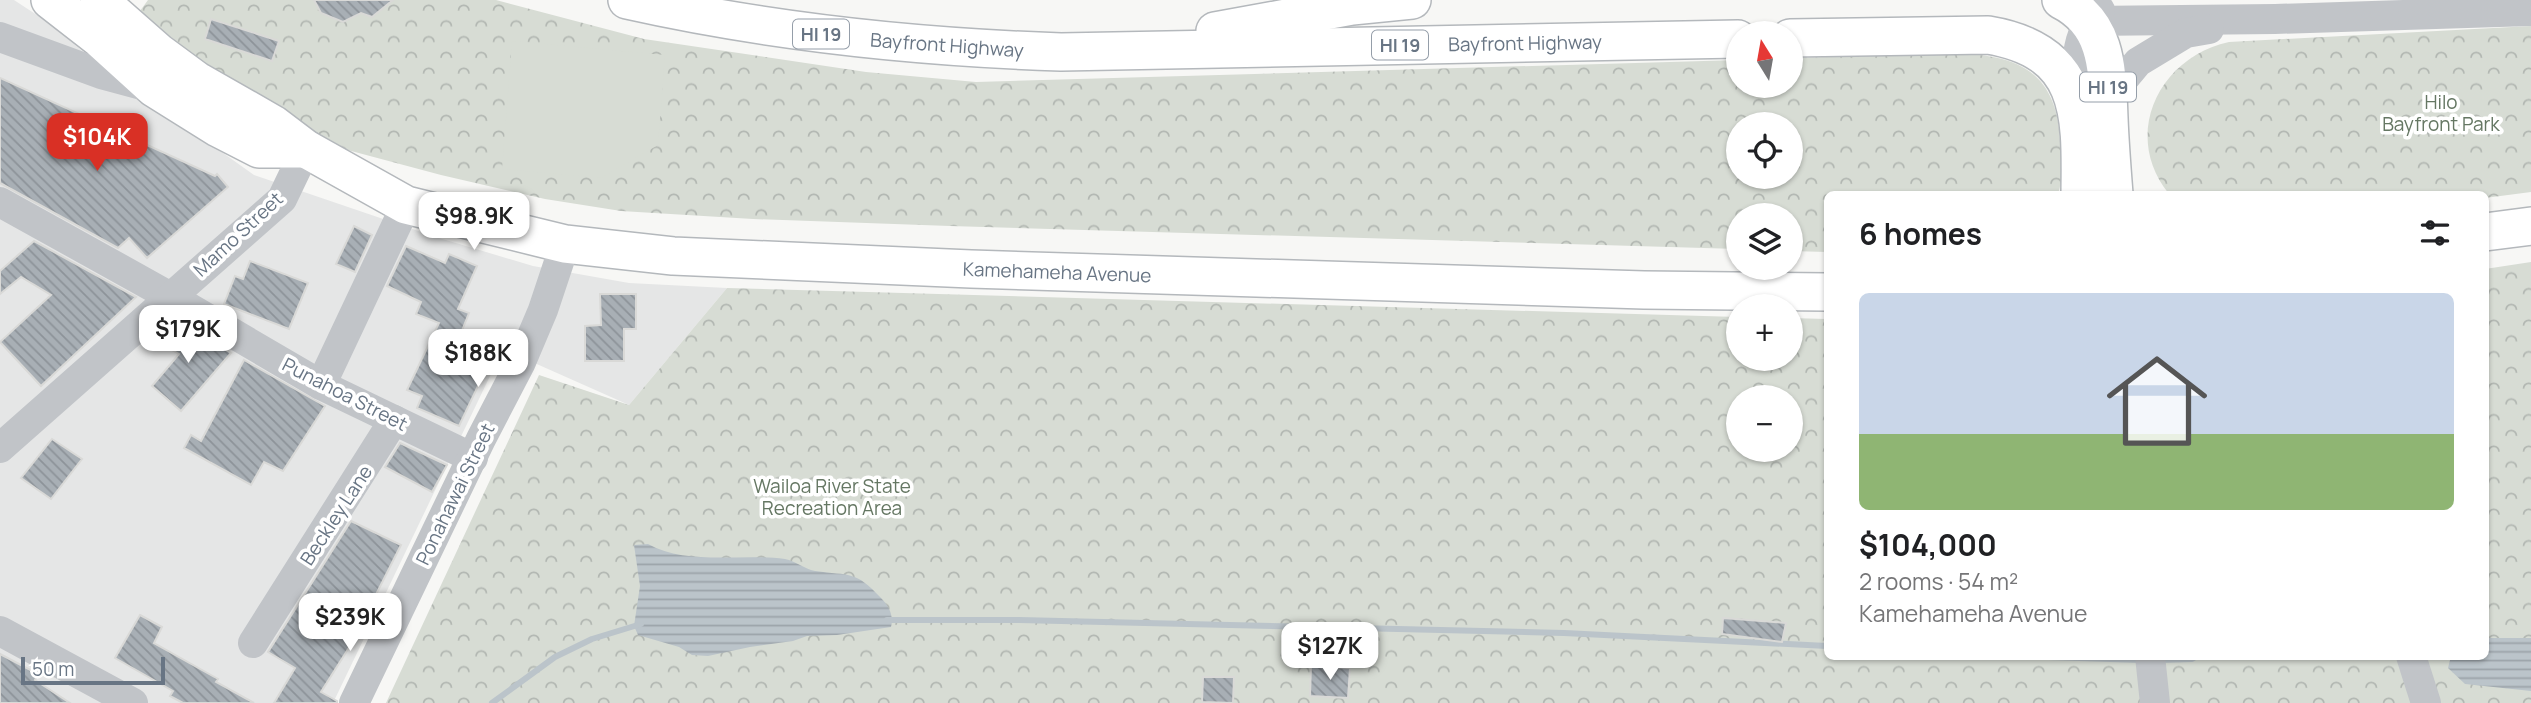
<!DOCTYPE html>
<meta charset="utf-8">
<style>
body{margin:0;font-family:Manrope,sans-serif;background:#f6f6f6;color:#202124;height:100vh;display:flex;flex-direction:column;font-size:26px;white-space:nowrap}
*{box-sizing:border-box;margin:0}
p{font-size:23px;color:#757577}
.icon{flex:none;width:38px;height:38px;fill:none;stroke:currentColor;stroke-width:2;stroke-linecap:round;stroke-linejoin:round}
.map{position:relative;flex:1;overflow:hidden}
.sheet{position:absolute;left:1824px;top:191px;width:665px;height:469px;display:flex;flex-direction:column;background:#fff;border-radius:10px;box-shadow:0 2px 5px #0004}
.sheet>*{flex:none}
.needle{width:46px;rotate:349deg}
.tools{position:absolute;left:1726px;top:21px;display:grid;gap:14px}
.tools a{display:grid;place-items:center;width:77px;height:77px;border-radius:50%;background:#fff;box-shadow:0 2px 5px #0004;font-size:35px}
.scale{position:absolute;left:21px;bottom:18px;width:144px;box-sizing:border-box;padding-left:7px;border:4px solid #687584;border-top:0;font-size:19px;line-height:24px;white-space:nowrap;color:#687584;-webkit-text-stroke:5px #fff;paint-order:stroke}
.price{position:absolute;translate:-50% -60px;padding:0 16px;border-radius:14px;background:#fff;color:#222;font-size:23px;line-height:46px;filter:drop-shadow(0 2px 4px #0008)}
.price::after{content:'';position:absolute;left:50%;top:42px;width:21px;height:16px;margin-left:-10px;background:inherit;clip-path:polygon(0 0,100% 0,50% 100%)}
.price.on{background:#d93025;color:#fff}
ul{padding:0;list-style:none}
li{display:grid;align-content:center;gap:14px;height:371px;padding:0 35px}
li span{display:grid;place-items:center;height:217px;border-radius:10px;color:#555}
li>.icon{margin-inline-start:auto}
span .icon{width:126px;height:126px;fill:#fffc;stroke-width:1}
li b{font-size:30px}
h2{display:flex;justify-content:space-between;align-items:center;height:84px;padding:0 35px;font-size:30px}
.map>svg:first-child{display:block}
.built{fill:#e5e6e6}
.park{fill:url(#park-crowns);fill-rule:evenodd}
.garden{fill:#d7dcd4}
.water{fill:url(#water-rules)}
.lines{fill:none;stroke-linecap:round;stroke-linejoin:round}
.stream{stroke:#bbc4ca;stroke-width:6}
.building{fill:url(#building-back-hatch);stroke:#d9d9d7;stroke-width:2}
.major-casing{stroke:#b4b8bc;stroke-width:40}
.minor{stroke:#c1c4c8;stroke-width:30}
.major{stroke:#fff;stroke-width:37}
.labels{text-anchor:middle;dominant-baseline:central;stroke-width:7;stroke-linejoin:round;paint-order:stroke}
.shield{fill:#fff;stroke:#959ea9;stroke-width:2}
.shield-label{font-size:18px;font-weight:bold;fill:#687584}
.street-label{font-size:19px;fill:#687584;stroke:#fff}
.park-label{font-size:19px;fill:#657763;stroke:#fff}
</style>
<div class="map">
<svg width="2531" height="703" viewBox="0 0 2531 703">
<defs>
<pattern id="park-crowns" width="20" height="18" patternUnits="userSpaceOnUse" patternTransform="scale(1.75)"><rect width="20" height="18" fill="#d7dcd4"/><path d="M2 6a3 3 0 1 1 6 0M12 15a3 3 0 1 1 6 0" fill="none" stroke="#b2b7b2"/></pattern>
<pattern id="water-rules" width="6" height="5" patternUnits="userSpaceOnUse" patternTransform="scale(1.75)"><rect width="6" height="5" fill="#bbc4ca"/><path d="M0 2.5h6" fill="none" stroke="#9ca4aa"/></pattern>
<pattern id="building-back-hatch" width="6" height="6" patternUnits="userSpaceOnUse" patternTransform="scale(1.75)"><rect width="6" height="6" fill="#a8afb5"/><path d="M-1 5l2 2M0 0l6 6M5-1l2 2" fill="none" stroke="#8d9399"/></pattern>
</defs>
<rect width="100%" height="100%" fill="#f7f7f5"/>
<!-- built -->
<path class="built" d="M0,0H14L46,21L98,64L254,175L439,238L533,266L629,283L727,288L629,405L503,349L333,703H0Z"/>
<!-- park -->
<g class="park">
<path d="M148,0H496L644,39L866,72L976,82L1738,60V86H1790V58C1828,57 1865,56 1903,55C1976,53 2056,43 2060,141C2061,159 2064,177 2058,194H1827V252L1790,251V215H1738V249L950,226L753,219L621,211L545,199L441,175L325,144L129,26ZM1738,124H1790V177H1738Z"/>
<path d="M2531,26V192L2485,198V194H2169C2121,135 2159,57 2229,42Z"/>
<path d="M2531,262V703H386L539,375L629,405L727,288L1738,317V359H1790V318L1827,319V656H2485V269ZM1738,397H1790V450H1738Z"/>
</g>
<!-- garden -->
<path class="garden" d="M512,41L665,55L658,145L601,178L502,169Z"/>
<!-- water -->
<g class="water">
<path d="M648,544C687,566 742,553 785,559C796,561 804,569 815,571C850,576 855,570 881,598C889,606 894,616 891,627L837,635L807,636L793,641L750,647L708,656L692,655L679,647L638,635L634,626L640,586L634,545Z"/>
<path d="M2485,638H2531V691L2465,684L2448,668L2451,656H2485Z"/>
</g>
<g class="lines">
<!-- stream -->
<g class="stream">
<path d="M887,620H1019L1564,633L1827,646"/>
<path d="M2018,656L2142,660"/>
<path d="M2159,660L2192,659L2197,656"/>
<path d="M492,703L555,657L592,639L641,624"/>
</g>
</g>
<!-- building -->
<g class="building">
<path d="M314,0H393L372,17L361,13L343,22L321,13Z"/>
<path d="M211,19L279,41L272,61L205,39Z"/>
<path d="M0,78L215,176L217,174L228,187L147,258L129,238L118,248L0,183Z"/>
<path d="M354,226L372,235L355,272L336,264Z"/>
<path d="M34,241L136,297L41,386L0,342L51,295L21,277L0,294V271Z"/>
<path d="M406,246L445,263L449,254L477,266L458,309L469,313L455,348L488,365L459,426L417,408L422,396L407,390L439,323L416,314L421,302L387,286Z"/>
<path d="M250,261L308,283L289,329L224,304L235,276L243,279Z"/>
<path d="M600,294H636V329H624V361H585V326L601,325Z"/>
<path d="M175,320L231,353L181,411L152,386L179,354L161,344Z"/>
<path d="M244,360L325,406L283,471L264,462L251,485L184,448L191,435L201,441Z"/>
<path d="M52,439L82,459L51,499L21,478Z"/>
<path d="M400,443L447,465L432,492L385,467Z"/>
<path d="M351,521L401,545L350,646L321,692L337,701V703H274L295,668L268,652Z"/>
<path d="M140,615L162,627L154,643L218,679L216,682L254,703H183L170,696L173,691L115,658Z"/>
<path d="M1723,618L1786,623L1782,642L1722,634Z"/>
<path d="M0,654L38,674L35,680L70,703H0Z"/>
<path d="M1311,666L1350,668L1348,698L1310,696Z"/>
<path d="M1203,677H1234L1233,703L1202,702Z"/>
</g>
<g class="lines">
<!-- major casing -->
<g class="major-casing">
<g id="major">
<path d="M50,0L100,39L154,88L218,128L259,149H306"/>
<path d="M99,0L158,52L196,80L273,124L306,149L406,205L565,244L673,256L971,269L1644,290L1827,292"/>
<path d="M627,0C770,32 915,47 1061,52L1738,39"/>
<path d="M2061,0C2109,24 2107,72 2109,118C2110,144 2112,169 2114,194"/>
<path d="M1215,31L1352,6L1412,0"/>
<path d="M1790,38L1988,35C2084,51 2081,115 2080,194"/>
<path d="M2485,232L2531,226"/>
</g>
</g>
<!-- minor -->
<g class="minor">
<path d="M2088,21L2275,19L2531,11"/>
<path d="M0,37L101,74L153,88"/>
<path d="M2073,97C2077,68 2075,29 2100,10"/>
<path d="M2108,98L2138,62L2186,33L2209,29"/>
<path d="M0,202L169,296L321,385L473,458"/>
<path d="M321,385L406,205"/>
<path d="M0,448L282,199L306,149"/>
<path d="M0,631L133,703"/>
<path d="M253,643L394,420"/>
<path d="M2150,656L2155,703"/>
<path d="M2411,656L2426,703"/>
<path d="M354,703L481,439L521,362L543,310L565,244"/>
</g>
<!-- major -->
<use href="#major" class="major"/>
</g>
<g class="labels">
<!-- shield labels -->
<g class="shield">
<rect x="793" y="19.5" width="56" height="29" rx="5"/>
<rect x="1372" y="30.5" width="56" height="29" rx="5"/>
<rect x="2080" y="72.5" width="56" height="29" rx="5"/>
</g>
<g class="shield-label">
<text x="821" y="34">HI 19</text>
<text x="1400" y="45">HI 19</text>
<text x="2108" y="87">HI 19</text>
</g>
<!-- street labels -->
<g class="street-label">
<text transform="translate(1525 43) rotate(-1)">Bayfront Highway</text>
<text transform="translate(947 45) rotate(4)">Bayfront Highway</text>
<text transform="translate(238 234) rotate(-43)">Mamo Street</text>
<text transform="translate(1057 272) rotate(2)">Kamehameha Avenue</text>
<text transform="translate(345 394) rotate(27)">Punahoa Street</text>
<text transform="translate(455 494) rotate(-64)">Ponahawai Street</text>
<text transform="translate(336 515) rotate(-57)">Beckley Lane</text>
</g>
<!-- park labels -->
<g class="park-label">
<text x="2441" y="102">Hilo<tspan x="2441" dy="22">Bayfront Park</tspan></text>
<text x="832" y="486">Wailoa River State<tspan x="832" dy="22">Recreation Area</tspan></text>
</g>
</g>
</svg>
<div class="tools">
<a><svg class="needle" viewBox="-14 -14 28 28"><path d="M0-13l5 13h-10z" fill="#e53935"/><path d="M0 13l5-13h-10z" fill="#757577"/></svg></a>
<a><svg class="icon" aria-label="locate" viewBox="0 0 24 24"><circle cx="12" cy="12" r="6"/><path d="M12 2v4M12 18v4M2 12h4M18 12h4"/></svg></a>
<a><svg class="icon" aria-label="layers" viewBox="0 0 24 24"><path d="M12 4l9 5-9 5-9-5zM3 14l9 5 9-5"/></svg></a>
<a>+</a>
<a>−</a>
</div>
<div class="scale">50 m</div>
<b class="price on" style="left:97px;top:173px">$104K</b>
<b class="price" style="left:474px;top:252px">$98.9K</b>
<b class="price" style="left:188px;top:365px">$179K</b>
<b class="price" style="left:478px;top:389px">$188K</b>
<b class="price" style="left:350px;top:653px">$239K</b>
<b class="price" style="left:1330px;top:682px">$127K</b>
<section class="sheet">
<h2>6 homes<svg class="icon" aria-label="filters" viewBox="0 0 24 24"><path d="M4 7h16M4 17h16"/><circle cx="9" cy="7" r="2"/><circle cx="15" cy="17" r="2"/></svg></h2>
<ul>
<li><span style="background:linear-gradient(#c9d6e8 65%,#8fb573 0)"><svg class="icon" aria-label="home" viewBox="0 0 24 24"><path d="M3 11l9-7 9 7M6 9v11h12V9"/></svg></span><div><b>$104,000</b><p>2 rooms · 54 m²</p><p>Kamehameha Avenue</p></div></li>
</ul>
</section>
</div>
